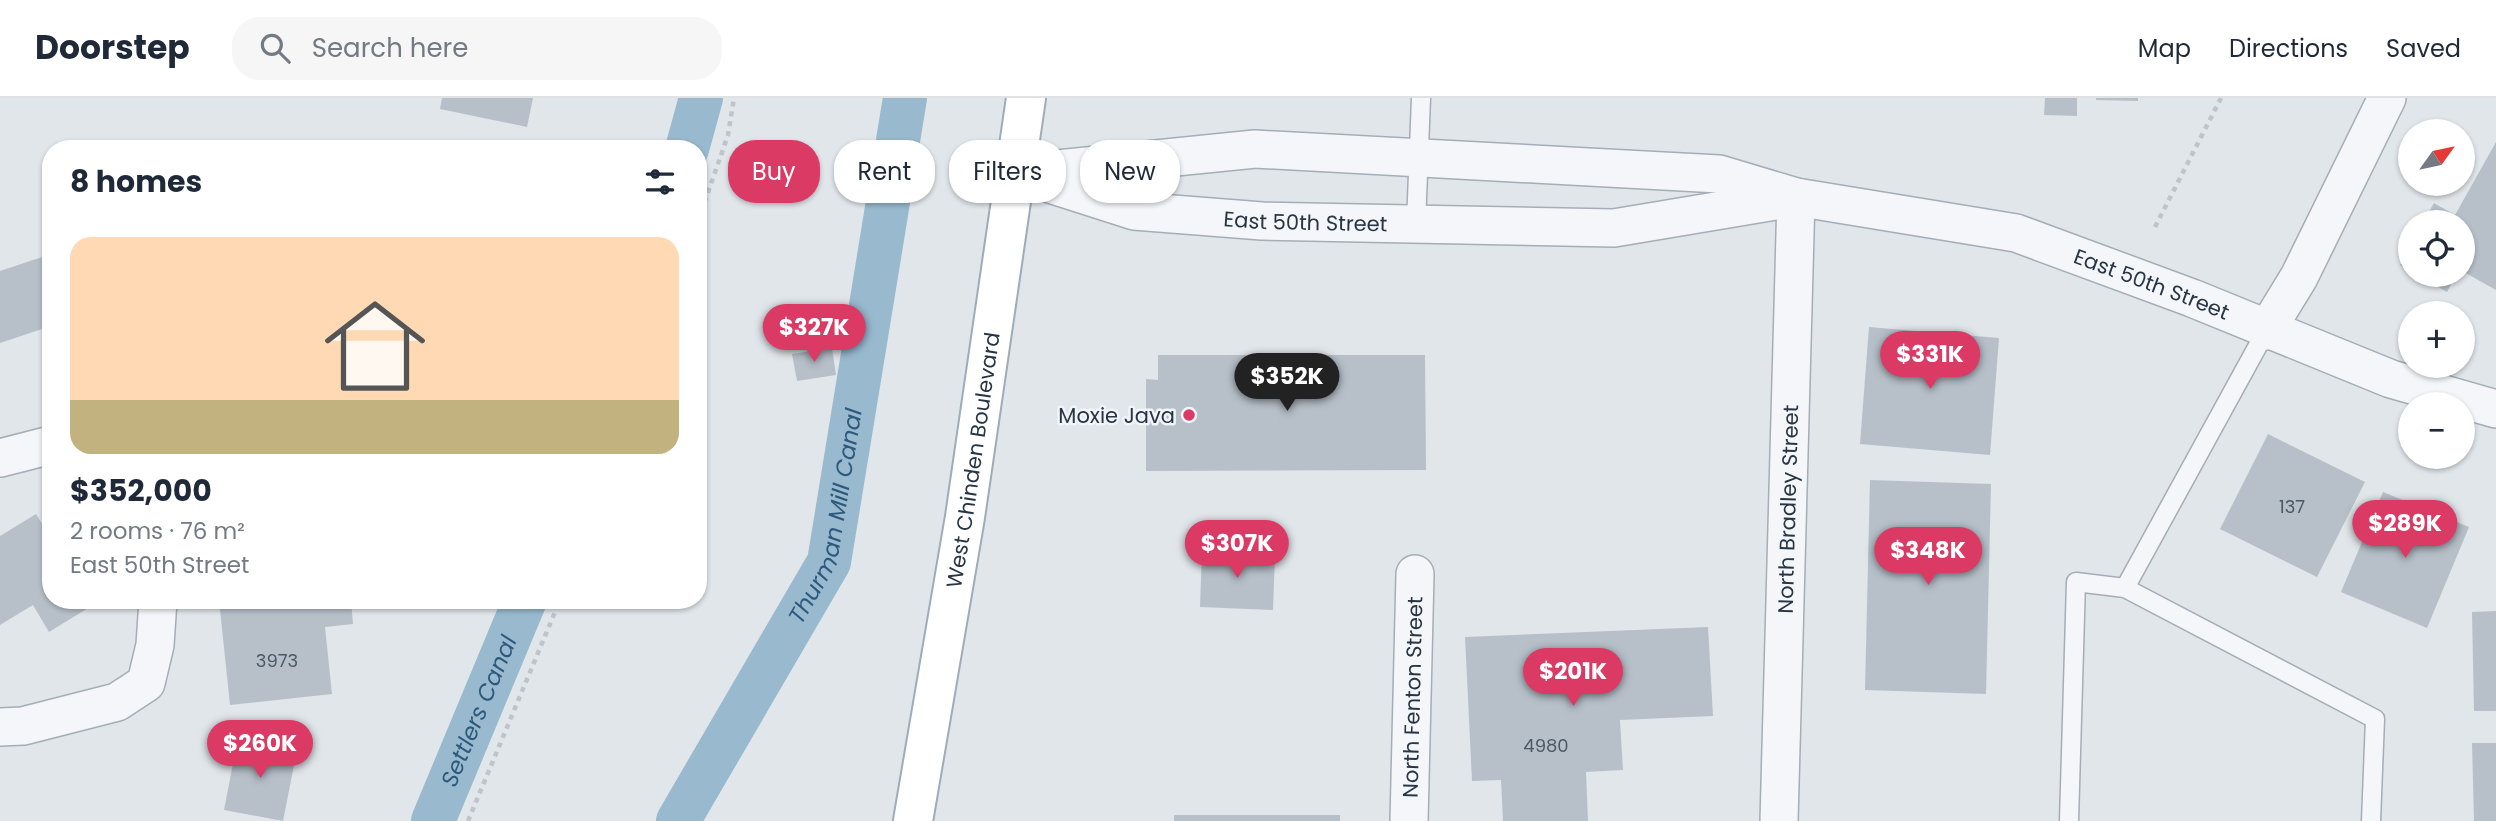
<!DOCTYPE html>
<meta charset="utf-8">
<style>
body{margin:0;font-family:Poppins,sans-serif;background:#f6f6f7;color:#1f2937;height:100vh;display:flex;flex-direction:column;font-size:26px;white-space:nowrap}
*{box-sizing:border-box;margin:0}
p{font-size:23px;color:#747a83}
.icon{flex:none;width:38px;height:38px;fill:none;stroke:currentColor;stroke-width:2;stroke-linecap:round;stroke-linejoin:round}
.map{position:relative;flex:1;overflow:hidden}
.drawer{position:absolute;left:42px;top:42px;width:665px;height:469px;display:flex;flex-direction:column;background:#fff;border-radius:28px;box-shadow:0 2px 5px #0004}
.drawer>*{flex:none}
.banner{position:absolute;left:728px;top:42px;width:665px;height:63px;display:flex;gap:14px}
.needle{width:46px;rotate:57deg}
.fabs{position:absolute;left:2398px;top:21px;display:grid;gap:14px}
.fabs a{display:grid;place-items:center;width:77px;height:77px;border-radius:50%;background:#fff;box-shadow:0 2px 5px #0004;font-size:35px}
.price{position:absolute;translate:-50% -60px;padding:0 16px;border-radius:24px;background:#db3a65;color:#fff;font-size:23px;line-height:46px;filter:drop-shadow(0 2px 4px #0008)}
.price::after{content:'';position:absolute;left:50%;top:42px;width:21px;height:16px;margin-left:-10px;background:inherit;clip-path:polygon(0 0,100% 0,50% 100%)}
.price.active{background:#222;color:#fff}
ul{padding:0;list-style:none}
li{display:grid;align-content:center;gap:14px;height:371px;padding:0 28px}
li span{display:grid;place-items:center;height:217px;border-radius:21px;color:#555}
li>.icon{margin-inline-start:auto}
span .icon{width:126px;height:126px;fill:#fffc;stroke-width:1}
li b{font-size:30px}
h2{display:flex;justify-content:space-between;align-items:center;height:84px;padding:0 28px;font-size:30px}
.pill{padding:0 24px;border-radius:28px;background:#fff;box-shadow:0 2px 5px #0004;font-size:24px;line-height:63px}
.pill.active{background:#db3a65;color:#fff}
header{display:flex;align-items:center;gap:42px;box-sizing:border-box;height:98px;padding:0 35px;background:#fff;border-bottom:2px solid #e0e1e3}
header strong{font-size:33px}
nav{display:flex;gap:38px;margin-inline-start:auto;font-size:24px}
.search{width:490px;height:63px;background:#f6f6f7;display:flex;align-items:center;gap:18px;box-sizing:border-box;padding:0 24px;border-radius:28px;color:#747a83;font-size:26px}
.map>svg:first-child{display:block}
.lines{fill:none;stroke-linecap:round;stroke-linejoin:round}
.canal{stroke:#98b9ce;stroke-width:44}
.building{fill:#b7c0c9}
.service-casing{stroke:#a5adb6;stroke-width:21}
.minor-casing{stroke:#a5adb6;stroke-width:40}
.primary-casing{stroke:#9facb8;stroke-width:42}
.path{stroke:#bfc4ca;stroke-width:4.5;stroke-dasharray:5 5;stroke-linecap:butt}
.service{stroke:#f4f6f9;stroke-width:18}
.minor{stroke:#f4f6f9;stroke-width:37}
.primary{stroke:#fff;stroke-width:38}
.poi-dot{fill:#db3a65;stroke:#f1f4f8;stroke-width:2.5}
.labels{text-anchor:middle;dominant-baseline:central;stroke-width:5;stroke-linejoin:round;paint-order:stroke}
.number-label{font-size:18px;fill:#4b5865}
.street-label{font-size:21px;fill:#273544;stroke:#f1f4f8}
.poi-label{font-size:21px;fill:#273544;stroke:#f1f4f8;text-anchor:end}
.water-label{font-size:23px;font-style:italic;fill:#2d5a7c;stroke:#f1f4f8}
</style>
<header>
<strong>Doorstep</strong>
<div class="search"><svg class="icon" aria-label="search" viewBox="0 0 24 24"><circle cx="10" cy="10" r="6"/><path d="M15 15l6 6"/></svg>Search here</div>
<nav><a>Map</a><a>Directions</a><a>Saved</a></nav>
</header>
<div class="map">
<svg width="2496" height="723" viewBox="0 0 2496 723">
<rect width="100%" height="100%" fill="#e1e6eb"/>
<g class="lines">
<!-- canal -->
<g class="canal">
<path d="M687,51L701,0"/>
<path id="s1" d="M433,723L525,502"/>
<path id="s2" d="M678,723L829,464L905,0"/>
</g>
</g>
<!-- building -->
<g class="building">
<path d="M442,0H533L527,29L440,11Z"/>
<path d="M2045,0H2077V18L2044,17Z"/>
<path d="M2096,0H2138V3L2096,2Z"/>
<path d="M2496,44V192L2462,173V124H2423L2434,105L2455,117Z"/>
<path d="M2410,149V173L2400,167Z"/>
<path d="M51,156V228L0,245V173Z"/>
<path d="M2417,177H2456L2447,194Z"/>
<path d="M1869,229L1999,240L1990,357L1860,346Z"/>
<path d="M832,250L836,277L797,283L792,256Z"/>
<path d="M1158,257H1425L1426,372L1146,373V281L1158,282Z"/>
<path d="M2268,336L2365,384L2317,479L2220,431Z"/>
<path d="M1870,382L1991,386L1986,596L1865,592Z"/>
<path d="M2383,394L2469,429L2427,530L2341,494Z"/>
<path d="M36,416L51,440V502H90L93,507L49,534L33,507L0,527V438Z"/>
<path d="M1202,452L1275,456L1273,512L1200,509Z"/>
<path d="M219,502H351L353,526L325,529L332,596L230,607Z"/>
<path d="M2496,513V613H2474L2472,514Z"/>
<path d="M1708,529L1713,618L1620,622L1623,672L1586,674L1588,723H1503L1501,682L1472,683L1465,539Z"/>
<path d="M238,640L297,652L283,723L224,712Z"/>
<path d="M2472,645H2496V723H2474Z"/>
<rect x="1174" y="717" width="166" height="6"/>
</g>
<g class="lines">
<!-- service casing -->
<g class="service-casing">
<g id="service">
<path d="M1416,126L1421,0"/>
<path d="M2125,490L2266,233"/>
<path d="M2069,723L2076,484L2125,490L2375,621L2371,723"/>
</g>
</g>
<!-- minor casing -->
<g class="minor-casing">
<g id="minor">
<path id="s3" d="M1016,75L1255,51L1719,76L1796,99L2016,135L2192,200L2391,281L2496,311"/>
<path id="s4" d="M1031,80L1134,113L1262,123L1614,130L1788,101"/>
<path d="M2266,233L2299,179L2387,0"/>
<path d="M0,360L51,347"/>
<path d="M0,629L23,628L117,604L146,585L155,547L158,502"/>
<path id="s5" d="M1409,723L1415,476"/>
<path id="s6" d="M1779,723L1796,99"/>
</g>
</g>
<!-- primary casing -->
<g class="primary-casing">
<g id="primary">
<path id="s7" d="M913,723L965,419L1026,0"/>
</g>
</g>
<!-- path -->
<g class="path">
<path d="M698,123L728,37L734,0"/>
<path d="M2155,129L2221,0"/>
<path d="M468,723L560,502"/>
</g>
<!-- service -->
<use href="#service" class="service"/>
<!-- minor -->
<use href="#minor" class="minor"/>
<!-- primary -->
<use href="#primary" class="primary"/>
</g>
<!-- markers -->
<circle class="poi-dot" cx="1189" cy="317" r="7"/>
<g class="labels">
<!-- number labels -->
<g class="number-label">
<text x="2292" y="408">137</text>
<text x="277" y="562">3973</text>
<text x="1546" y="647">4980</text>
</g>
<!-- street labels -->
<g class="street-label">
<text stroke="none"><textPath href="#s4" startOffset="280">East 50th Street</textPath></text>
<text stroke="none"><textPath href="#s3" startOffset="1153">East 50th Street</textPath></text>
<text stroke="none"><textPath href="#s7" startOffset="366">West Chinden Boulevard</textPath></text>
<text stroke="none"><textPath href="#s6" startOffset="312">North Bradley Street</textPath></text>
<text stroke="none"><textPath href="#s5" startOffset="124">North Fenton Street</textPath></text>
</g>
<!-- poi labels -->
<g class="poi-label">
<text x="1175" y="317">Moxie Java</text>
</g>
<!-- water labels -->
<g class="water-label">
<text stroke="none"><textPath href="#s2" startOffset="343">Thurman Mill Canal</textPath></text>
<text stroke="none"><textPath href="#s1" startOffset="119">Settlers Canal</textPath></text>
</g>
</g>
</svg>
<div class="fabs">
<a><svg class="needle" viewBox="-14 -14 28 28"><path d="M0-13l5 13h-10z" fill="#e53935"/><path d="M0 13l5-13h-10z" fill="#747a83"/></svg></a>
<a><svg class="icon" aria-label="locate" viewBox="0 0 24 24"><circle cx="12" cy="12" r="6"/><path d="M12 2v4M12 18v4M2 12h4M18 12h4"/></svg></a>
<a>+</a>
<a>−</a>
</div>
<b class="price" style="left:814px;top:266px">$327K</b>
<b class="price" style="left:1930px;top:293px">$331K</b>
<b class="price active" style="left:1287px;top:315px">$352K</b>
<b class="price" style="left:2405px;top:462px">$289K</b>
<b class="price" style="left:1237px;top:482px">$307K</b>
<b class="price" style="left:1928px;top:489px">$348K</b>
<b class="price" style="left:1573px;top:610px">$201K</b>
<b class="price" style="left:260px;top:682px">$260K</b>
<div class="banner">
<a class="pill active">Buy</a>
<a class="pill">Rent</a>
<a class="pill">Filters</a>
<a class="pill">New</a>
</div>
<section class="drawer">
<h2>8 homes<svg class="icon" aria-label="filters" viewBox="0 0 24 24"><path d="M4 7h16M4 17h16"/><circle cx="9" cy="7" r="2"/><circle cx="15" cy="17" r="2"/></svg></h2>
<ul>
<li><span style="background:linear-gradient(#ffd9b3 75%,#c2b280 0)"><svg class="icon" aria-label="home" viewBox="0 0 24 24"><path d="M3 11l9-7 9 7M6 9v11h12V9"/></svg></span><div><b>$352,000</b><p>2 rooms · 76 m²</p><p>East 50th Street</p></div></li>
</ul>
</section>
</div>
